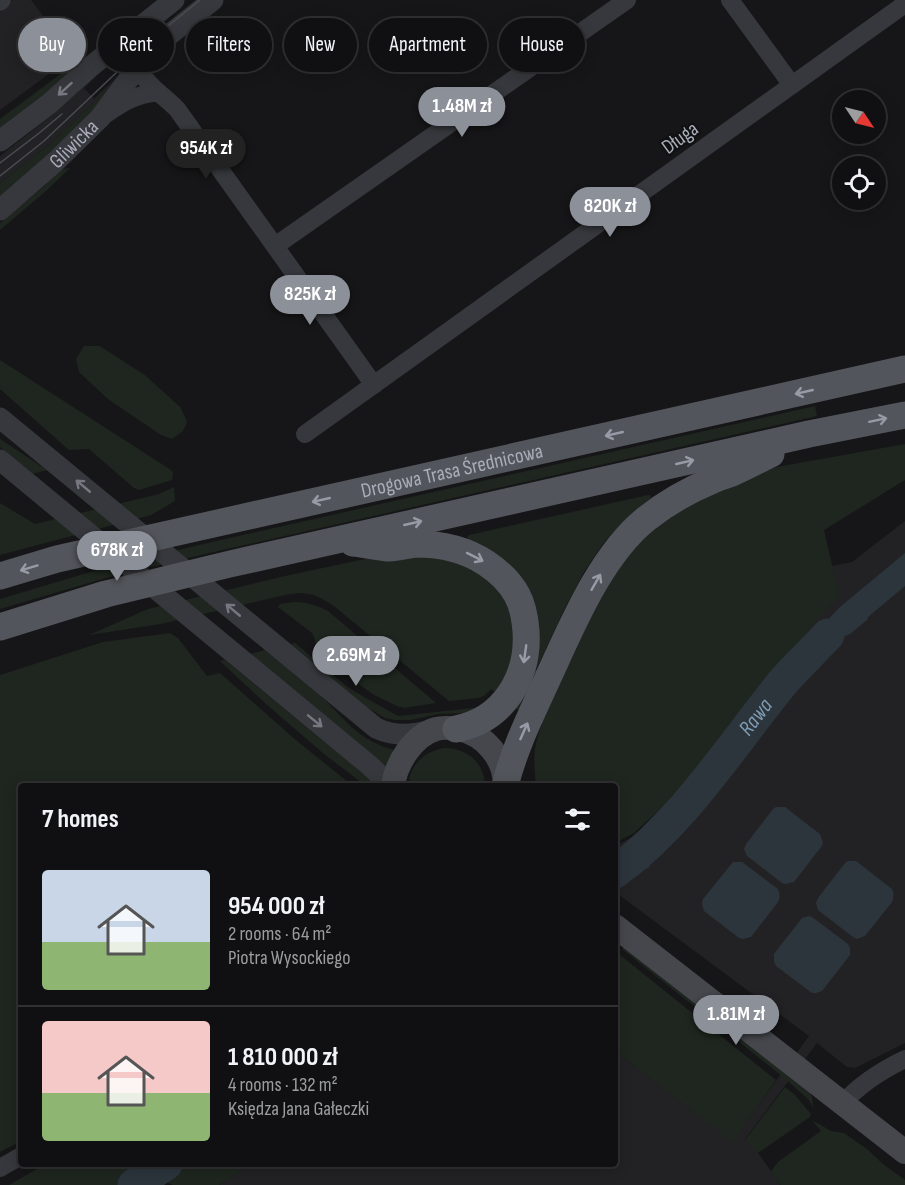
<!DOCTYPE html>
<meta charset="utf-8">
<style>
body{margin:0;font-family:"Sofia Sans Condensed",sans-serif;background:#1e1e20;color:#f1f3f6;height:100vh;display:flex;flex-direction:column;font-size:22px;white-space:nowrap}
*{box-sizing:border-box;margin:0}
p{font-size:20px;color:#9c9d9f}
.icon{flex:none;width:33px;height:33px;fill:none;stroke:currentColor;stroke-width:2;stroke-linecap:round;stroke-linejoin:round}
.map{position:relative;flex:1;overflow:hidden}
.drawer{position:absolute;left:18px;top:783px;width:600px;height:384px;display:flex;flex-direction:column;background:#101012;border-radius:6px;box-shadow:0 3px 15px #0003,0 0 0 2px #303032}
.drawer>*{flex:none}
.banner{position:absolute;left:18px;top:18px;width:600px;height:54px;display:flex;gap:12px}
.needle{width:39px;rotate:125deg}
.buttons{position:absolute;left:832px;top:90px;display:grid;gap:12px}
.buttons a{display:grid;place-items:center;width:54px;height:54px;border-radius:50%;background:#101012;box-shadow:0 3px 15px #0003,0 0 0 2px #303032;font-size:30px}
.price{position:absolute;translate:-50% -51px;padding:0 14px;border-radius:21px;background:#8c9099;color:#fff;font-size:20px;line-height:39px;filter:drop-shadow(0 2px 3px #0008)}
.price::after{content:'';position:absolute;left:50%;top:36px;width:18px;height:14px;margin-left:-9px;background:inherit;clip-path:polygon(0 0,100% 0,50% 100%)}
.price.current{background:#222;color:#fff}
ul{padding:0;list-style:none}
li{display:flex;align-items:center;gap:18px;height:150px;padding:0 24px}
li+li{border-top:2px solid #303032}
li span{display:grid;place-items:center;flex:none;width:168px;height:120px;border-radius:6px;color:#555}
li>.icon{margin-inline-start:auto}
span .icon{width:72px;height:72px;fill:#fffc;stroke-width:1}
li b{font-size:26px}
h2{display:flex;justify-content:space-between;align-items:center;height:72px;padding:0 24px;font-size:26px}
.tag{padding:0 21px;border-radius:27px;background:#101012;box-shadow:0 3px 15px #0003,0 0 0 2px #303032;font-size:21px;line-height:54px}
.tag.current{background:#8c9099;color:#fff}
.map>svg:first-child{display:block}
.built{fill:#222225}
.green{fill:#1e261f}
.water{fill:#2c353c}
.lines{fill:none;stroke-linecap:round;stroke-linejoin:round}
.stream{stroke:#2c353c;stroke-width:5}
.river{stroke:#2c353c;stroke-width:33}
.minor{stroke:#37383d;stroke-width:18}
.tertiary{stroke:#37383d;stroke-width:21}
.secondary{stroke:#45474d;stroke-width:24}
.primary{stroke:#53555c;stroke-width:27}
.tram{stroke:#4a4c52;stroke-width:1.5}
.oneway{stroke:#757881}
.oneway2{stroke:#979ba6}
.labels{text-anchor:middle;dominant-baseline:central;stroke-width:4.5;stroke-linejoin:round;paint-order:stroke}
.street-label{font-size:21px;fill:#a8adb8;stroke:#111113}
.water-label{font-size:22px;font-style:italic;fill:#7f9bb3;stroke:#111113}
</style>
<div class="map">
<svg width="905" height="1185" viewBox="0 0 905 1185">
<rect width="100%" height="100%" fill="#161618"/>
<!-- built -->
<g class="built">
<path d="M13,0H31L73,56L0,110V12Z"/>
<path d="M105,65L107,66L84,88L94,99L117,77L119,79L49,145L0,183V156L55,113V111L76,94Z"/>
<path d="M905,521V1043L855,1068L847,1067L817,1043L745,1139L753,1146L781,1185H219L252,1164H615V1051L732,1141L809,1036L615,892V846L636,835L660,808L822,568L852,562Z"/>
</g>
<!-- green -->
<g class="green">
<path d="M74,64L76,67L41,98L0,129V119Z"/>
<path d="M119,79L91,114L15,185L0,198V183L49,145Z"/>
<path d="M70,168L46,191L0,230V223L41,189L62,169Z"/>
<path d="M84,346H100L146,376L181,408L187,422L183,431L172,439L161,435L108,399L79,372L76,359Z"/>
<path d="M0,360L168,468L173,472L172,480L139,490L134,488L89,449L69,450L0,389Z"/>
<path d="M815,406L817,416L205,554L106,578L0,609V599L97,570L203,544Z"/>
<path d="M0,439L47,470L33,474L0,447Z"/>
<path d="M905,444V480L824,530L839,595L746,703L674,796L634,833L615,843V786H536C534,762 532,748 542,725L535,722L577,629L651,522L771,468Z"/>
<path d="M174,487L175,501L151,515L0,555V503L35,524L159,494Z"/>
<path d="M648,495H650L651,498L619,526L603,544L584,572L564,610L537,668L531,700L525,715L513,706L536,648L467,537L469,535Z"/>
<path d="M442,553L495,581L512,612L515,657L498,694L491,689L484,696L479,698L449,701L335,607C316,594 308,591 285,595L161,624L89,635L148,609L285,576L379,556Z"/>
<path d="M294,602C306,602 317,605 328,611L436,703L404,708L397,706L374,695L357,683L318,652L314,637L312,633L278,607L280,604Z"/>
<path d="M170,633L178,638L207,676L220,673L297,741L353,786H21V1141L0,1152V675L103,642Z"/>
<path d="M295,643L346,686L364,697L398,716L483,707L470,713L438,714L411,720H395L385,718L368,708L291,644Z"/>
<path d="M265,650C283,665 303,679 320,695C345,719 357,740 394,750L395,752L386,766L250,654Z"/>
<path d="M225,660L364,774L377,786H366L324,754L267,705L220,661Z"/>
<path d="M444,748C467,748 484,762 485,786H414L409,779C413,762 426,751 444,748Z"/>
<path d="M624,947L808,1090L812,1097L813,1108L809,1100L782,1076L622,949Z"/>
<path d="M615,951L776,1080L732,1142L615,1051Z"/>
<path d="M785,1087L795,1095L811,1114L810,1117L758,1153L745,1140Z"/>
<path d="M812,1120L831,1131L844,1133L867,1149L883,1164L905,1180V1185H781L771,1171L778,1162L821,1131Z"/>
<path d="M46,1164H159L128,1185H9Z"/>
<path d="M178,1164H252L219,1185H173L162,1181L172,1168Z"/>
</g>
<!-- water -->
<g class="water">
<path d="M905,553V586L868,617L867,620L850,634L836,640L814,654L799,669L795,664L821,627L840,607Z"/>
<path d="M776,807H785L820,834L823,843L821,847L794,882L786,884L782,883L747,856L744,849L746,844L773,809Z"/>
<path d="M848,861H856L892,889C894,894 894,897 892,902L865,936L857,939L853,937L818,910L816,903L818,898L845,863Z"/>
<path d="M733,862H742L778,889C780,895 780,897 778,902L751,937L743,939L739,938L704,911L702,904L703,899Z"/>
<path d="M809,916L812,917L848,944L850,948V955L822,991L816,993H812L776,966L774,962V954L802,918Z"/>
</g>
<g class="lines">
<!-- stream -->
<path class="stream" d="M624,865C631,862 640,863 647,866"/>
<!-- river -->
<g class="river">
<path id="s1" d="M615,872C684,822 730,747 783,682C797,666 813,651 828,635"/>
<path d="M134,1185L166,1164"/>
</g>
<!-- minor -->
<g class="minor">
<path d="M730,0L792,85"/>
<path d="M0,2L2,0"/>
<path d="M110,52C135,61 140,76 159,93C165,98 171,103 177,109L374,385"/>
<path d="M106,114C125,101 135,95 158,92"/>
<path d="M275,246L627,0"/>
<path d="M305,434L905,4"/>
<path d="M842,1104C859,1085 882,1070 905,1059"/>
<path d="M0,1168L21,1156"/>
</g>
<!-- tertiary -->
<g class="tertiary">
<path d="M0,141L49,104L90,67L174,0"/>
<path id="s2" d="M0,210L55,162L100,118L136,69L164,39L213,0"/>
<path d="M0,418L376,728C395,737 413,735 432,730"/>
<path d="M0,460L369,765L381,776L389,786"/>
</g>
<!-- secondary -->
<g class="secondary">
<path d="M393,786C396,763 413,736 436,729C443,727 452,728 459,729C486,735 505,759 505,786"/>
<path d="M615,926L905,1152"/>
</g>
<!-- primary -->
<g class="primary">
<path d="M353,543C364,544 377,547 389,548C398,548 407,545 416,544C441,544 465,549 486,563C498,571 510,582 517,595C523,606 525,619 526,631C529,678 503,720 456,729"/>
<path id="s3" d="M0,576L57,559L905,369"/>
<path d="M0,627L106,594L230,564L809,434L905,415"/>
<path d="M505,786C514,749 531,715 547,680C571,628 600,556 646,519C666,503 689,490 713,480C720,477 727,475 734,472C746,467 758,460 771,454"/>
</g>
<!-- tram -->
<g class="tram">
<path d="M0,163L38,134L62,114"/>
<path d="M0,176L44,141L152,39L200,0"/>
</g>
</g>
<!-- one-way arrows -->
<defs><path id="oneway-shaft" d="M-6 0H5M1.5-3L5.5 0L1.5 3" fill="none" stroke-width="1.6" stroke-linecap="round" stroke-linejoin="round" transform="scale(1.5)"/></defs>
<g class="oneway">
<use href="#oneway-shaft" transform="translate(65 89) rotate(138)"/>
<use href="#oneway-shaft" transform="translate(83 486) rotate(-140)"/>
<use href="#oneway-shaft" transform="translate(233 610) rotate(-140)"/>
<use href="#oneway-shaft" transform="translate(315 721) rotate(39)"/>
</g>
<g class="oneway2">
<use href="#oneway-shaft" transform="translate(804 392) rotate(167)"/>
<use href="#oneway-shaft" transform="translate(878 420) rotate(-12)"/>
<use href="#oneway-shaft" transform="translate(614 434) rotate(167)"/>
<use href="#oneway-shaft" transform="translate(685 462) rotate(-13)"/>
<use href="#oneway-shaft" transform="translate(321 500) rotate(167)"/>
<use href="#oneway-shaft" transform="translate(413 523) rotate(-13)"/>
<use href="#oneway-shaft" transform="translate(475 557) rotate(27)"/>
<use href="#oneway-shaft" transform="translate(29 568) rotate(163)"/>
<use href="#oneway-shaft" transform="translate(596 582) rotate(-60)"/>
<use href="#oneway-shaft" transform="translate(525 654) rotate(98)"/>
<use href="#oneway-shaft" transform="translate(524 731) rotate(-66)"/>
</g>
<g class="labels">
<!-- street labels -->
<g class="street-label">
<text transform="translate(680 138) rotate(-36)">Długa</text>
<text stroke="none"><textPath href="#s2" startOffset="99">Gliwicka</textPath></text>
<text stroke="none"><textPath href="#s3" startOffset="464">Drogowa Trasa Średnicowa</textPath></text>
</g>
<!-- water labels -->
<g class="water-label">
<text stroke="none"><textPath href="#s1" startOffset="210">Rawa</textPath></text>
</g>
</g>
</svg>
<div class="buttons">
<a><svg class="needle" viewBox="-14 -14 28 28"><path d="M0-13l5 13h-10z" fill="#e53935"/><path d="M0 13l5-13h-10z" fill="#9c9d9f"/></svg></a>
<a><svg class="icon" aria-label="locate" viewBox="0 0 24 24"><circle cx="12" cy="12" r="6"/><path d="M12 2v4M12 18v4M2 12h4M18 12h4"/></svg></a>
</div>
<b class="price" style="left:462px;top:138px">1.48M zł</b>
<b class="price current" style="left:206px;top:180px">954K zł</b>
<b class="price" style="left:610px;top:238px">820K zł</b>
<b class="price" style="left:310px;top:326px">825K zł</b>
<b class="price" style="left:117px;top:582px">678K zł</b>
<b class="price" style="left:356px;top:687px">2.69M zł</b>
<b class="price" style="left:736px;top:1046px">1.81M zł</b>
<div class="banner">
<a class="tag current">Buy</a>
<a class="tag">Rent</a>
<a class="tag">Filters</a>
<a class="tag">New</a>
<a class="tag">Apartment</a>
<a class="tag">House</a>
</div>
<section class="drawer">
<h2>7 homes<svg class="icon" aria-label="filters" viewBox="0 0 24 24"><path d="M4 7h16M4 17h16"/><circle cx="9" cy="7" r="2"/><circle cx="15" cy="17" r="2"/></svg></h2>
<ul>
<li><span style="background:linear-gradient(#c9d6e8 60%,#8fb573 0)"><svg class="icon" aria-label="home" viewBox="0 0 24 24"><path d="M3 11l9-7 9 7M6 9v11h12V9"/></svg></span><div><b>954 000 zł</b><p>2 rooms · 64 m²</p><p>Piotra Wysockiego</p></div></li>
<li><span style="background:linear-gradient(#f6c9c9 60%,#8fb573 0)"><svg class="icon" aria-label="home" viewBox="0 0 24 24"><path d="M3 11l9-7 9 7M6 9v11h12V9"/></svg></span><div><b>1 810 000 zł</b><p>4 rooms · 132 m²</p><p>Księdza Jana Gałeczki</p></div></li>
</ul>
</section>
</div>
